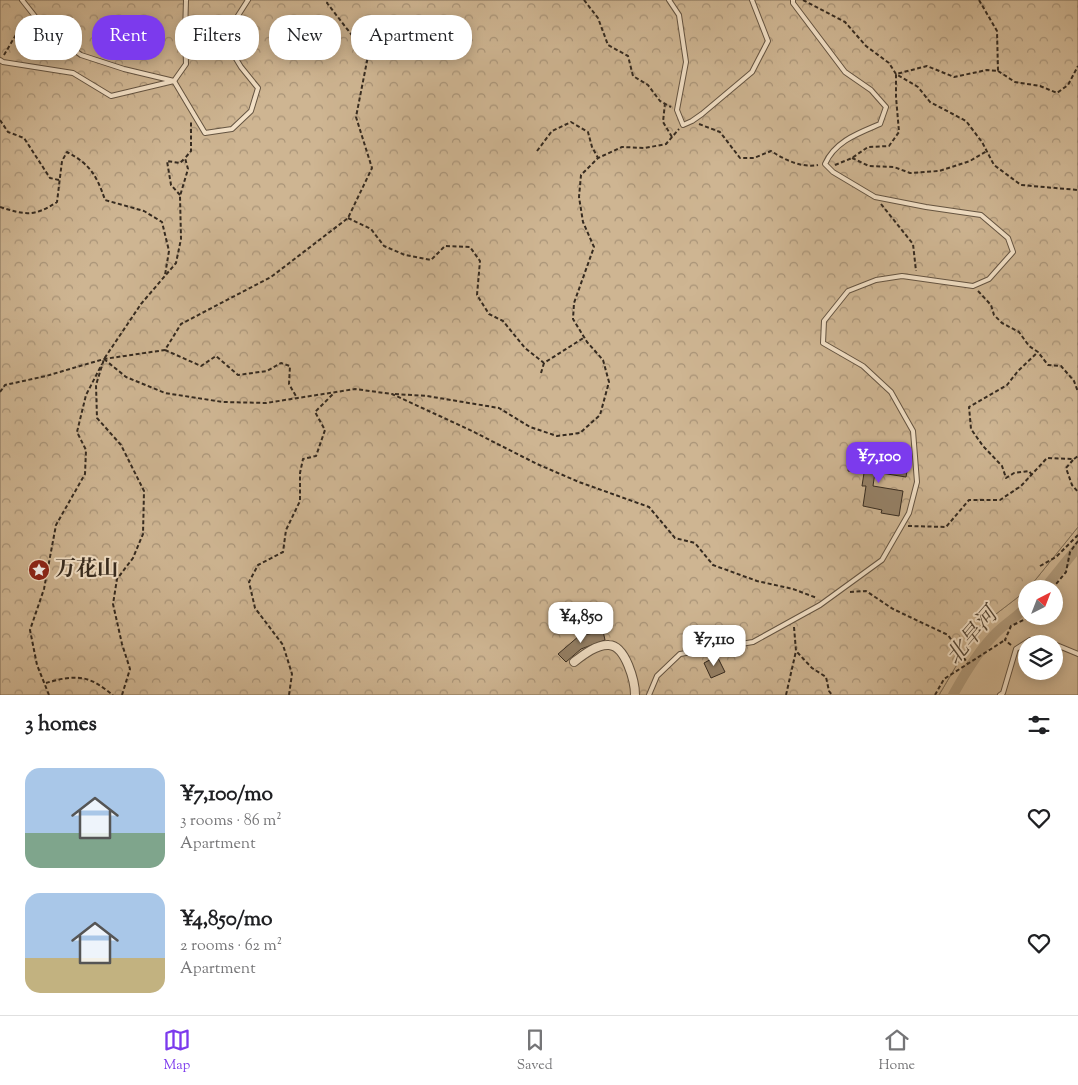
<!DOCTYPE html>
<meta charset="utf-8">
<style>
body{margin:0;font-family:"Sorts Mill Goudy","Noto Serif SC",serif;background:#f2f2f2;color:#202124;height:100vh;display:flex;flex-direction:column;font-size:19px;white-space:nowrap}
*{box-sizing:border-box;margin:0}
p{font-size:16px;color:#757577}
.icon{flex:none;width:28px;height:28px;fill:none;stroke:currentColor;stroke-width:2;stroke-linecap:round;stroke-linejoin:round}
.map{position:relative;height:695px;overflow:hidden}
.panel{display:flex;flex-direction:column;background:#fff;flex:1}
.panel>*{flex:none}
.banner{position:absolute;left:15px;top:15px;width:500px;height:45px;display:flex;gap:10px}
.needle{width:32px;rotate:42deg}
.tools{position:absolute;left:1018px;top:580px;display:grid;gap:10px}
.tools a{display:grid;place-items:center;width:45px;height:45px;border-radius:50%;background:#fff;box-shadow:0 2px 12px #0003;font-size:25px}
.price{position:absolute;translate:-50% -42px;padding:0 11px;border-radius:10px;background:#fff;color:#222;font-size:16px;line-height:32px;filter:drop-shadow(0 1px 2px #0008)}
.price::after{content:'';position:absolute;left:50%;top:30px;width:15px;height:11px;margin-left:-8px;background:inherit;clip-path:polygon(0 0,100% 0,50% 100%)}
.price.current{background:#7c3aed;color:#fff}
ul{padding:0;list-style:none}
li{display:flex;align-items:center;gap:15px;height:125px;padding:0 25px}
li span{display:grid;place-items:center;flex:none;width:140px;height:100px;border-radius:15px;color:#555}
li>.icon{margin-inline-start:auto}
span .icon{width:60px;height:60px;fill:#fffc;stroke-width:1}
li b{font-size:21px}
h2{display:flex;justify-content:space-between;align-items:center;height:60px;padding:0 25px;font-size:21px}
.chip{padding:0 18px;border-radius:20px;background:#fff;box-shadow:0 2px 12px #0003;font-size:18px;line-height:45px}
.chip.current{background:#7c3aed;color:#fff}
.menu{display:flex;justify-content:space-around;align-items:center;height:70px;border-top:1px solid #e0e0e0;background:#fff;font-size:14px;color:#757577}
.menu a{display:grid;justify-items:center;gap:2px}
.menu .current{color:#7c3aed}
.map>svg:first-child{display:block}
.green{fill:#ceb592;stroke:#827059;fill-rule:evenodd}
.forest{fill:url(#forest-crowns);stroke:#827059}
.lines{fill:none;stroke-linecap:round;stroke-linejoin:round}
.canal{stroke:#af997a;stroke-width:10}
.building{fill:#958167;stroke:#362b20}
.lane-casing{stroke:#645442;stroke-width:6}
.street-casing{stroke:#645442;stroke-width:10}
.path{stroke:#362b20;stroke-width:2;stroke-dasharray:4 2.5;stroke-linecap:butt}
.lane{stroke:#f3e1c7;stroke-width:4}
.street{stroke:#f3e1c7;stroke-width:8}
.labels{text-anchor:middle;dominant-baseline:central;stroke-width:4;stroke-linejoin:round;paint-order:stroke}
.poi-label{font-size:21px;font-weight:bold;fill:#362b20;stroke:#f3e1c7;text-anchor:start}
.water-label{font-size:22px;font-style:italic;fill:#544636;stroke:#f3e1c7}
</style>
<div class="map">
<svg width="1078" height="695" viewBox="0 0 1078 695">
<defs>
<pattern id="forest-crowns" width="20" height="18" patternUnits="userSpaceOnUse" patternTransform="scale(1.25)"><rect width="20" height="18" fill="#ceb592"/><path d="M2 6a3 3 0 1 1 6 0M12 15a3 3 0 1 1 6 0" fill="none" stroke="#a89377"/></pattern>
</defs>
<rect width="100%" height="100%" fill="#edd1a9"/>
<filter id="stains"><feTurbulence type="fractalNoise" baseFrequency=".004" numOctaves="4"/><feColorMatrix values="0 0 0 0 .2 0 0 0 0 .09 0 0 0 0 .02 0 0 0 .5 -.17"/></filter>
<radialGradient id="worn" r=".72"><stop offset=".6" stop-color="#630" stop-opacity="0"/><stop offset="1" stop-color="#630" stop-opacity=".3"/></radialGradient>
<!-- green -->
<path class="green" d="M1078,527V695H939L979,627L1026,591V616H1054V589H1028ZM1026,644H1054V671H1026Z"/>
<!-- forest -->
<path class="forest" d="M0,0H1078V527L1028,589H1026V591L979,627L939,695H0Z"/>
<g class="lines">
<!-- canal -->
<g class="canal">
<path d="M1044,589L1078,547"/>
<path d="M953,695C965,673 978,651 996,633C1006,623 1017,617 1026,607"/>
</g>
</g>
<!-- building -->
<g class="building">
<path d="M850,455L908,465L906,477L875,472L873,486L903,491L899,516L881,513L882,510L863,506L866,486H862L864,473L848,471Z"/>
<path d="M603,631L605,640L581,649L566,662L558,654L579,636Z"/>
<path d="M717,656L725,672L711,678L704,663Z"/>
</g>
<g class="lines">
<!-- lane casing -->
<g class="lane-casing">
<g id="lane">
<path d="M22,0L45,29L81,55L124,69L174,81L186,64L185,34L186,0"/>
<path d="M669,0L679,15L686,62L677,110L683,125L692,121L702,114L752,72L768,41L752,0"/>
<path d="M0,60L3,62L73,73L111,96L174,81L205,133L232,129L251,111L258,88L241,67L227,44L232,25L248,0"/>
<path d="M1054,644L1078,654"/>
<path d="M649,695L657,676L680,654L753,642L820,605L882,560L909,513L917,482L913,431L891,392L863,366L823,343L824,321L848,291L876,280L902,276L973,286L989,279L1013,252L1008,238L981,215L926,207L875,197L833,172L825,164C835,141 859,133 880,124L886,107L871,90L845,72L793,3V0"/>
<path d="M1000,695L1003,693L1016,649L1030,640L1052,644"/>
</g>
</g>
<!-- street casing -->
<g class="street-casing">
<path id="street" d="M574,662C583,655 597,644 609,645C626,646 635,682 635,695"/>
</g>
<!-- path -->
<g class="path">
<path d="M584,0L598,18L608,45L628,56L633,76L648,85L660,101L671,107"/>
<path d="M803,0L845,22L866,46L889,63L896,74L918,87L930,102L966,121L982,142L994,165L1021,185L1078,190"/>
<path d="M4,55L17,33L31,23"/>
<path d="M998,71L1015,82L1040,86L1057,93L1068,85L1078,66"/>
<path d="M665,103L663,122L672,137"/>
<path d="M0,120L8,132L24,138L50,178L59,180"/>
<path d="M699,124L720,132L740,158H754L771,151C785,160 801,168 818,165"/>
<path d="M537,151L552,131L571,122L588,132L592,147L598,158"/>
<path d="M852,158L869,166L894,167L910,173L939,171L970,161L987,151"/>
<path d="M835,165L852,158L868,147L889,146L899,132L896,97V74L927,66L954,77L987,70L998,71L997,31L979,0"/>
<path d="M180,195L171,185L167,161L180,163L185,158"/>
<path d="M881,204L913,244L916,271"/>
<path d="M0,207C25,215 34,217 57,202L62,161L67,152C90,164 97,176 105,200L144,211L162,222L169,251L165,275"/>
<path d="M348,218L371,229L384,246L405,255L431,260L445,246L470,247L480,261L477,295L489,314L503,321L525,348L544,363L585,337"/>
<path d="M978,291L991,305L994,315L1002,323L1019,332L1029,346L1038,352L1048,365L1061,366L1074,381L1078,392"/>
<path d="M165,350L201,366L216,356L238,375L267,371L281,363L290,366L289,384L297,398"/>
<path d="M104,359L126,377L165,393L223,402L266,403L355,389L392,394L472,431L537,464L579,482L649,507L675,538L695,543L713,565L757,581L793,589L817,598"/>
<path d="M541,373L544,363"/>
<path d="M0,392L5,385L46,376L104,359L165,350L181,324L271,277L348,218L372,168L356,117L368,56L327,3L329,0"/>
<path d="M395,394L427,396L499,408L530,427L557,436L580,433L600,415L609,382L603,360L587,342L573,319L574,303L594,247L583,222L579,197L581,175L598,158L622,147L645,148L666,144L679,129"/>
<path d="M1073,460L1066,468L1072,485L1078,492"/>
<path d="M1032,475L1029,471L1014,473L1006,478L1002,466L983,446L971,429L969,407L1007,385L1018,371L1038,352"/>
<path d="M908,526L946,527L969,500H1000L1021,486L1047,458L1074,459L1078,456"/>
<path d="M1040,566L1056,557L1078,535"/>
<path d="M1052,589L1066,572L1070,552L1078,541"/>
<path d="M850,592L866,591L893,609L948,635L968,664"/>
<path d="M794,627L796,651L812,668L826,677L829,691L832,695"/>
<path d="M1011,645L1005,640L1011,626L1032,616"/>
<path d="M46,683C59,679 76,675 89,680C98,683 106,690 113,695"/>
<path d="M49,695L37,665L30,630L44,589L56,525L85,474L86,450L77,432L86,395L102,364"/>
<path d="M122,695L130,669L122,644L113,604L117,579L133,558L143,534L144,491L121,445L97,418L96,385L104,359L141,304L176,263L181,239L180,196L188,169L185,158L191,151V122"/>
<path d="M289,695L292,674L283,645L255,608L249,582L258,565L283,552L286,530L300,501V473L303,459L316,456L325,430L315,412L333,394"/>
<path d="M786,695L796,651"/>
<path d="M935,695L944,679L1005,640"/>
</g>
<!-- lane -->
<use href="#lane" class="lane"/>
<!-- street -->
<use href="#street" class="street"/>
</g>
<!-- icons -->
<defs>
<g id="sight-disc" transform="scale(1.125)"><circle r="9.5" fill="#8f2418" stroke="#f3e1c7"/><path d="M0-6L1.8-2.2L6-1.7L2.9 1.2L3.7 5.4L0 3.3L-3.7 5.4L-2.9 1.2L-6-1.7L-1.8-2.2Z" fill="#fff"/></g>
</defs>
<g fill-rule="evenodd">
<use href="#sight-disc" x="39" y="570"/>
</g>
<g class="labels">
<!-- poi labels -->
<g class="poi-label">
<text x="55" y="570">万花山</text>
</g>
<!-- water labels -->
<g class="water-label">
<text transform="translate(973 637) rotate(-50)">北旱河</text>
</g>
</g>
<rect width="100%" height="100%" filter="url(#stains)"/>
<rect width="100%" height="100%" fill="url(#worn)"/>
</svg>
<div class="tools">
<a><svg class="needle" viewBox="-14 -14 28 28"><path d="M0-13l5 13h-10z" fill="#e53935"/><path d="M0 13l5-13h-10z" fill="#757577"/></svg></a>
<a><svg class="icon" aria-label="layers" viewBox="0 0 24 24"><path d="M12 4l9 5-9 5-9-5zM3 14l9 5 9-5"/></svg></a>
</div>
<b class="price current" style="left:879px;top:484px">¥7,100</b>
<b class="price" style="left:581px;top:644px">¥4,850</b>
<b class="price" style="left:714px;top:667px">¥7,110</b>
<div class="banner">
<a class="chip">Buy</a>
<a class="chip current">Rent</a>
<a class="chip">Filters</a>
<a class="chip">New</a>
<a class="chip">Apartment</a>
</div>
</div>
<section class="panel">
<h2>3 homes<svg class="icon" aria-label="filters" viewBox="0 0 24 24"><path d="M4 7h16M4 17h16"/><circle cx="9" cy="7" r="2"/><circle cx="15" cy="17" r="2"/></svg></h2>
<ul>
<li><span style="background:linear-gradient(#a9c7e8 65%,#7fa58c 0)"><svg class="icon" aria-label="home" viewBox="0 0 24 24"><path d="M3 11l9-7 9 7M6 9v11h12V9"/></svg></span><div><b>¥7,100/mo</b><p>3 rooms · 86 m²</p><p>Apartment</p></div><svg class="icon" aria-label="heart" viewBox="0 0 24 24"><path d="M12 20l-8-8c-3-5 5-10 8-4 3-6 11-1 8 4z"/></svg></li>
<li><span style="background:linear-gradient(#a9c7e8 65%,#c2b280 0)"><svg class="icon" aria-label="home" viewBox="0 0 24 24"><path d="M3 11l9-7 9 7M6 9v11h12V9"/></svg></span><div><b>¥4,850/mo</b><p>2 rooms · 62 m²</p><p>Apartment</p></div><svg class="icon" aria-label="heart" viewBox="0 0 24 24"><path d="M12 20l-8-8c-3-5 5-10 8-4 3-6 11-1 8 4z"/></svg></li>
</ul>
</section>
<nav class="menu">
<a class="current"><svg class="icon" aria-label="map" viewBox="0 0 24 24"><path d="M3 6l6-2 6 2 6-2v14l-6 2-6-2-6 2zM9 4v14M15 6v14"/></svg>Map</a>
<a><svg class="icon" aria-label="saved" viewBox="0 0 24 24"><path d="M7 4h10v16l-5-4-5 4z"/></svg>Saved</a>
<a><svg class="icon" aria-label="home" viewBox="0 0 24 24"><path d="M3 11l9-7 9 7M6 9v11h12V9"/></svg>Home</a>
</nav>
